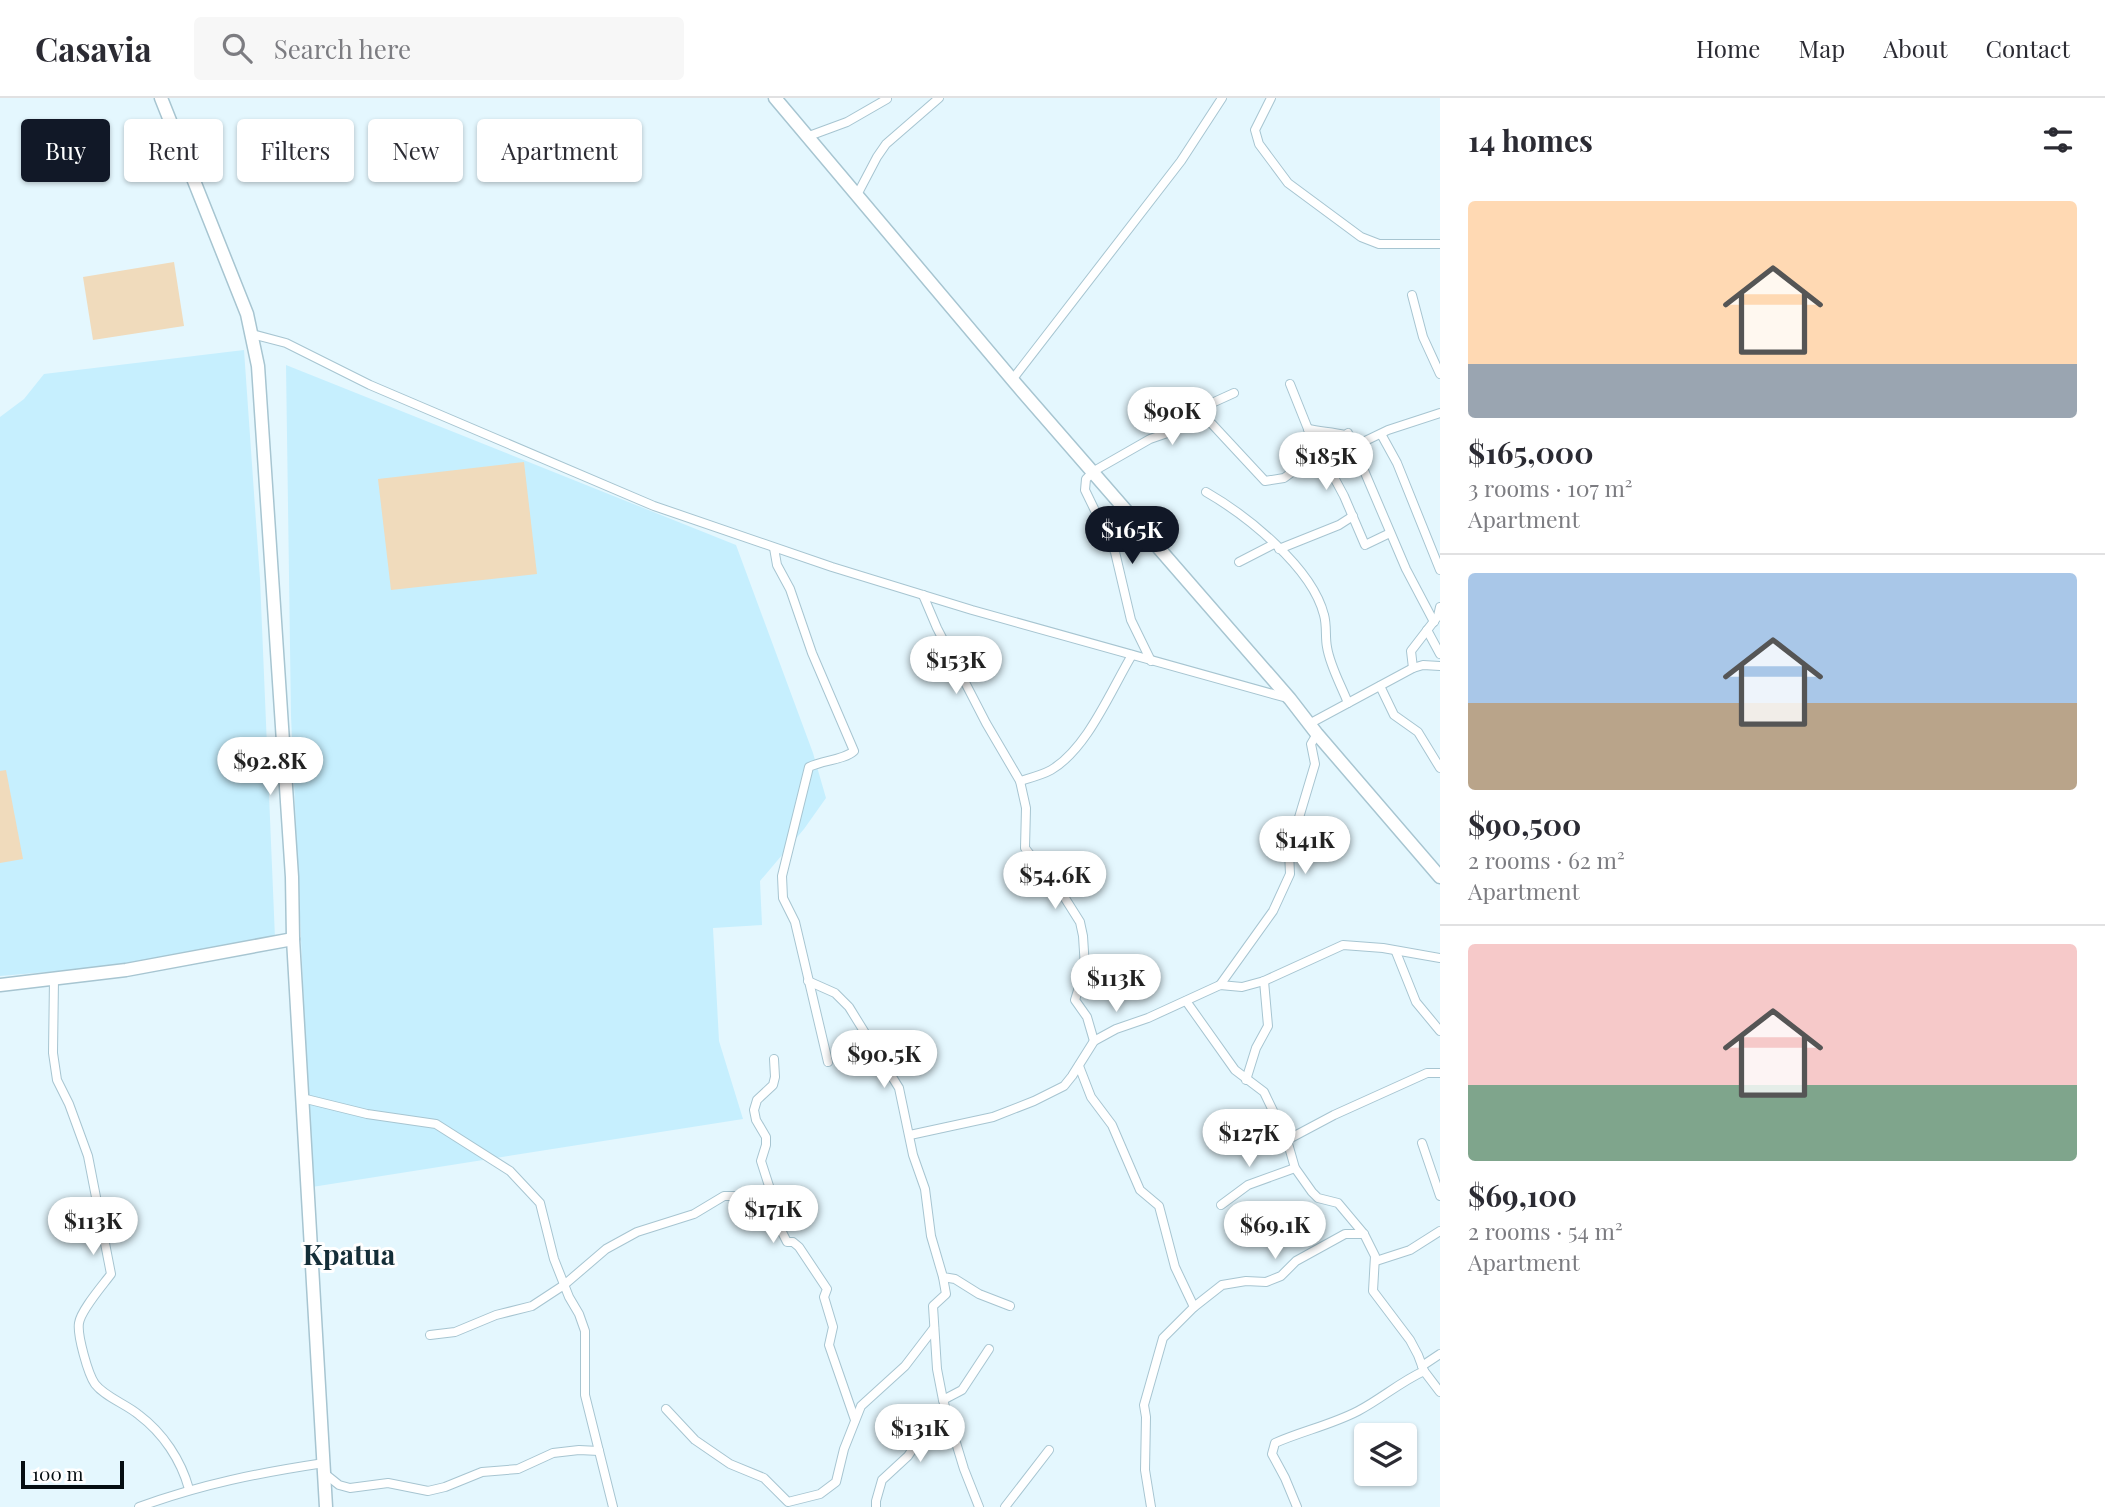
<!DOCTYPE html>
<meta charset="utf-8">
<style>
body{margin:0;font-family:"Playfair Display",serif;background:#f7f7f7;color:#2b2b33;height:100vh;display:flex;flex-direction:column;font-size:26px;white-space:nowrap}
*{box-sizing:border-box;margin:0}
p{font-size:23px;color:#7c7c81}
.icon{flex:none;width:38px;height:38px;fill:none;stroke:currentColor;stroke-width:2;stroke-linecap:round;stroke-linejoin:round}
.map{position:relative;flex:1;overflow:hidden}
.drawer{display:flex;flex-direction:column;background:#fff;width:665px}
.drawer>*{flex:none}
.top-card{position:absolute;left:21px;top:21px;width:665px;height:63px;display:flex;gap:14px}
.buttons{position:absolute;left:1354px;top:1325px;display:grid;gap:14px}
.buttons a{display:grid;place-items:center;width:63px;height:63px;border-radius:7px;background:#fff;box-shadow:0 2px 5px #0004;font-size:35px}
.scale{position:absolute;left:21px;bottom:18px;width:103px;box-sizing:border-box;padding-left:7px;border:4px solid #040d11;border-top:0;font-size:19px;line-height:24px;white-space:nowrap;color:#040d11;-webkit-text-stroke:5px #fff;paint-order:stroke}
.price{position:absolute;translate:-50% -60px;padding:0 16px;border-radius:24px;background:#fff;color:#222;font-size:23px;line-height:46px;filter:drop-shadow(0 2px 4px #0008)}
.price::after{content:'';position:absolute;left:50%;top:42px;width:21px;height:16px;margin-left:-10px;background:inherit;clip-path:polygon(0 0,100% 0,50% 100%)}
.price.selected{background:#111827;color:#fff}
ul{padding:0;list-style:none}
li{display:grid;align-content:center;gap:14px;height:371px;padding:0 28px}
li+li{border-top:2px solid #e1e1e2}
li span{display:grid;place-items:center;height:217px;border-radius:7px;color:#555}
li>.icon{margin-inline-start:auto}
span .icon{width:126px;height:126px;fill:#fffc;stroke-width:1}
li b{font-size:30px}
h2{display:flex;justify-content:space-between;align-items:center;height:84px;padding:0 28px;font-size:30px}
.tag{padding:0 24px;border-radius:7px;background:#fff;box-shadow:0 2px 5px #0004;font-size:24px;line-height:63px}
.tag.selected{background:#111827;color:#fff}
header{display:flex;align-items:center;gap:42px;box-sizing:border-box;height:98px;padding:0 35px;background:#fff;border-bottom:2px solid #e1e1e2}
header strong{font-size:33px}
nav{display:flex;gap:38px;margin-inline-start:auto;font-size:24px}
.search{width:490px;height:63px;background:#f7f7f7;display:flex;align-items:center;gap:18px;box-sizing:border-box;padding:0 24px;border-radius:7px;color:#7c7c81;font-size:26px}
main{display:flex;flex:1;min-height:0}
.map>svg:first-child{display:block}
.built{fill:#c6effe}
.green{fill:#f0dbbc}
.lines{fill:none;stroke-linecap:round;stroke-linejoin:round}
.street-casing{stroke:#a7c5d1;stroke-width:10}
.secondary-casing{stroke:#a7c5d1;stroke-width:15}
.street{stroke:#fff;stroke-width:8}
.secondary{stroke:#fff;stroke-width:12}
.labels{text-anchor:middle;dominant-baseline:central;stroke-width:6;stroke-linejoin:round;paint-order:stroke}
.district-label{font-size:28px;font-weight:bold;fill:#142e38;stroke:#fff}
</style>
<header>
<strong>Casavia</strong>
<div class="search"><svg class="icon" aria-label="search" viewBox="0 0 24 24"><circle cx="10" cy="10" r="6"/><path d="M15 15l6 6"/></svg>Search here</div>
<nav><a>Home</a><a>Map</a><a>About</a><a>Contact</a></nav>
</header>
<main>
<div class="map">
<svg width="1440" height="1409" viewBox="0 0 1440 1409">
<rect width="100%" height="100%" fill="#e4f7fe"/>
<!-- built -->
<g class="built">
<path d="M244,252L260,481L275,840L106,869L0,878V319L24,301L44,276Z"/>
<path d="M286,267L736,447L813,655L826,700L804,731L760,783L762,827L713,830L719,943L743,1021L312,1089L291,618Z"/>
</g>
<!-- green -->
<g class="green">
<path d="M174,164L184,228L93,242L83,179Z"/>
<path d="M524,364L537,476L391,492L378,381Z"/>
<path d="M6,672L23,761L0,765V673Z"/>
</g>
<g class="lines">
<!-- street casing -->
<g class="street-casing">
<g id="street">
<path d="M1271,0L1255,32L1259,46L1288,85L1361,139L1379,146H1440"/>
<path d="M809,38L847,24L887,1"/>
<path d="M857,97L877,59L886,46L939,0"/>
<path d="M1412,197L1423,239L1440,276"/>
<path d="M252,236L286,245L370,287L654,408L832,469L972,512L1287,600"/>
<path d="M1012,282L1181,63L1222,0"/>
<path d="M1290,286L1308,331L1344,398L1365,447L1390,435"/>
<path d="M1212,326L1265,383L1284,380L1321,353"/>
<path d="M1308,331C1328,335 1346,334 1363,344L1388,332L1440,315"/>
<path d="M1348,335L1406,471L1434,524"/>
<path d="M1381,336L1397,365L1440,472"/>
<path d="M1206,394C1246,417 1312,469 1324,517C1327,527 1325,539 1327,549C1330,568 1341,587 1348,605"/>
<path d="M774,450L777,467L790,491L812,555L854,653C844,662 823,662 809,669L782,778L783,800L795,824L828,964"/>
<path d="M1279,451L1339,427L1353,418"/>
<path d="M1239,464L1274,446"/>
<path d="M923,497L937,530L986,625L1020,683L1026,710L1025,750L1032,759L1046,770L1080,824L1083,838L1085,870L1075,902L1087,919L1094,943"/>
<path d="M1427,532L1440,556"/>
<path d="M1151,563L1131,522L1115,454L1085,392L1086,381L1094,373L1150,341L1176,332L1201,310L1234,295"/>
<path d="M1413,570L1411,553L1438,518L1440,509"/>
<path d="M1380,588L1394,617L1418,634L1440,670"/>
<path d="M1309,626L1413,570L1423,567L1440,568"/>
<path d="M1020,683C1030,680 1042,677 1051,672C1087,651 1110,594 1132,557"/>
<path d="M1396,854L1416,904L1440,933"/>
<path d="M54,881L53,955L57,982L69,1006L88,1058L111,1176C103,1187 81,1212 79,1225C77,1237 88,1276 95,1286C105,1299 126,1306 139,1317C163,1335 181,1362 189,1391"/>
<path d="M808,883L835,895L849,909L899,990L913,1057L925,1091L931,1138L943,1179L955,1181L979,1196L1010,1208"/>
<path d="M1220,887L1273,813L1290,776L1289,753L1315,666L1311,646L1317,636"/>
<path d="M1186,903L1235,972L1264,994L1287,1042L1295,1070L1312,1094L1318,1100L1338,1105L1364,1136L1375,1158L1373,1193L1410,1242L1418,1257L1424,1273L1440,1294"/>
<path d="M774,961L775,979L773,987L757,1002L754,1012L756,1022L766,1039V1047L761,1063L770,1091L768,1102L770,1110L787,1144H793L799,1149L827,1191L824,1199L833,1229L829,1247L855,1322"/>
<path d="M1079,968L1091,999L1112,1027L1140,1092L1159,1108L1175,1169L1194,1209L1163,1240L1144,1307L1146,1319L1145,1372L1151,1409"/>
<path d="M1246,982L1256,950L1268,928L1264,883"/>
<path d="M302,1000L367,1016L436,1026L510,1073L540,1105L554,1161L569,1199L579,1216L585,1233V1297L613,1409"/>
<path d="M910,1037L993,1019L1034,1003L1064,988L1072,978L1094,943L1116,931L1148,920L1220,887L1242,889L1264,883L1343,847L1383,850L1440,860"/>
<path d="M1287,1042L1334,1017L1427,975H1440"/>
<path d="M1422,1045L1440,1098"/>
<path d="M1221,1107L1248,1087L1295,1070"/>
<path d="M1376,1163L1410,1152L1440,1133"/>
<path d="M943,1179L946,1196L933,1208L937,1271L943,1302L964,1371L979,1409"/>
<path d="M1194,1209L1222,1187L1246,1183L1266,1184L1281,1178L1296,1163L1345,1136H1364"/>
<path d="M430,1237L455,1234L496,1217L532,1208L564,1187L606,1151L637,1134L694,1116L724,1098H742L770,1091"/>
<path d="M1422,1268L1440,1256"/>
<path d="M943,1302L962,1292L989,1251"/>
<path d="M666,1311L695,1342L730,1366L764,1380L788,1404L820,1396L836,1384L844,1351L861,1308L905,1268L934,1230"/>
<path d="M324,1375L339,1387L350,1390L388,1385L428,1393L445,1389L482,1374L518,1371L553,1355L579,1352L599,1353"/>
<path d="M139,1409C202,1386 258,1375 324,1365"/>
<path d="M876,1409V1403L882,1382L908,1358L922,1337L943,1330L949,1324"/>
<path d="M1005,1409L1049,1352"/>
<path d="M1297,1409L1285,1380L1272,1356L1275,1345C1302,1333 1331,1327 1358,1313C1381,1301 1400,1284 1424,1273"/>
</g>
</g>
<!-- secondary casing -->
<g class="secondary-casing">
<g id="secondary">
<path d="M161,0L247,216L258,268L292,779L293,841L326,1409"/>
<path d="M775,0L1016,286L1290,601L1317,636L1440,779"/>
<path d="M0,887L126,872L293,841"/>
</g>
</g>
<!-- street -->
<use href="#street" class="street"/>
<!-- secondary -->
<use href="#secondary" class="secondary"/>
</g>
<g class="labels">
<!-- district labels -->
<g class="district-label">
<text x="349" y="1155">Kpatua</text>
</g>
</g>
</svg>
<div class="buttons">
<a><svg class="icon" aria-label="layers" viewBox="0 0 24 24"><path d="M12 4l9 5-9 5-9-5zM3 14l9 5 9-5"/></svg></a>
</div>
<div class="scale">100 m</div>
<b class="price" style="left:1172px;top:349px">$90K</b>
<b class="price" style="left:1326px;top:394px">$185K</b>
<b class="price selected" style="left:1132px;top:468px">$165K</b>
<b class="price" style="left:956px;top:598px">$153K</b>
<b class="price" style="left:270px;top:699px">$92.8K</b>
<b class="price" style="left:1305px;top:778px">$141K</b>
<b class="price" style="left:1055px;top:813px">$54.6K</b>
<b class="price" style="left:1116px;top:916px">$113K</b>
<b class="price" style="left:884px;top:992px">$90.5K</b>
<b class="price" style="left:1249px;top:1071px">$127K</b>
<b class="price" style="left:773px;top:1147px">$171K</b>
<b class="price" style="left:93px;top:1159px">$113K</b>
<b class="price" style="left:1275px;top:1163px">$69.1K</b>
<b class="price" style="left:920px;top:1366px">$131K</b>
<div class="top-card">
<a class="tag selected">Buy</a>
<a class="tag">Rent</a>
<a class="tag">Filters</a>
<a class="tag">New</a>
<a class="tag">Apartment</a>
</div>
</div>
<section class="drawer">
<h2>14 homes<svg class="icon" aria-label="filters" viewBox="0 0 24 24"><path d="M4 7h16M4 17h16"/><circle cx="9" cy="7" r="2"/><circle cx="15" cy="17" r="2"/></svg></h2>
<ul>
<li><span style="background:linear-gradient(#ffd9b3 75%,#9aa5b1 0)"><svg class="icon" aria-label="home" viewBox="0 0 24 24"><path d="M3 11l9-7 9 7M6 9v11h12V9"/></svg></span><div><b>$165,000</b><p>3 rooms · 107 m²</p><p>Apartment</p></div></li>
<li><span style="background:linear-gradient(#a9c7e8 60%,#b9a48a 0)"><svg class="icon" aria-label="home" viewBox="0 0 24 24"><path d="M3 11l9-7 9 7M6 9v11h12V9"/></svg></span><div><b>$90,500</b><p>2 rooms · 62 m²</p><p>Apartment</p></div></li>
<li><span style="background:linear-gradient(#f6c9c9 65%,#7fa58c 0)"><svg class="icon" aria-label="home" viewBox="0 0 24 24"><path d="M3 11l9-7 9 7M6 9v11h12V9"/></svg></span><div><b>$69,100</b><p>2 rooms · 54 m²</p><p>Apartment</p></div></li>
</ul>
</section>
</main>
